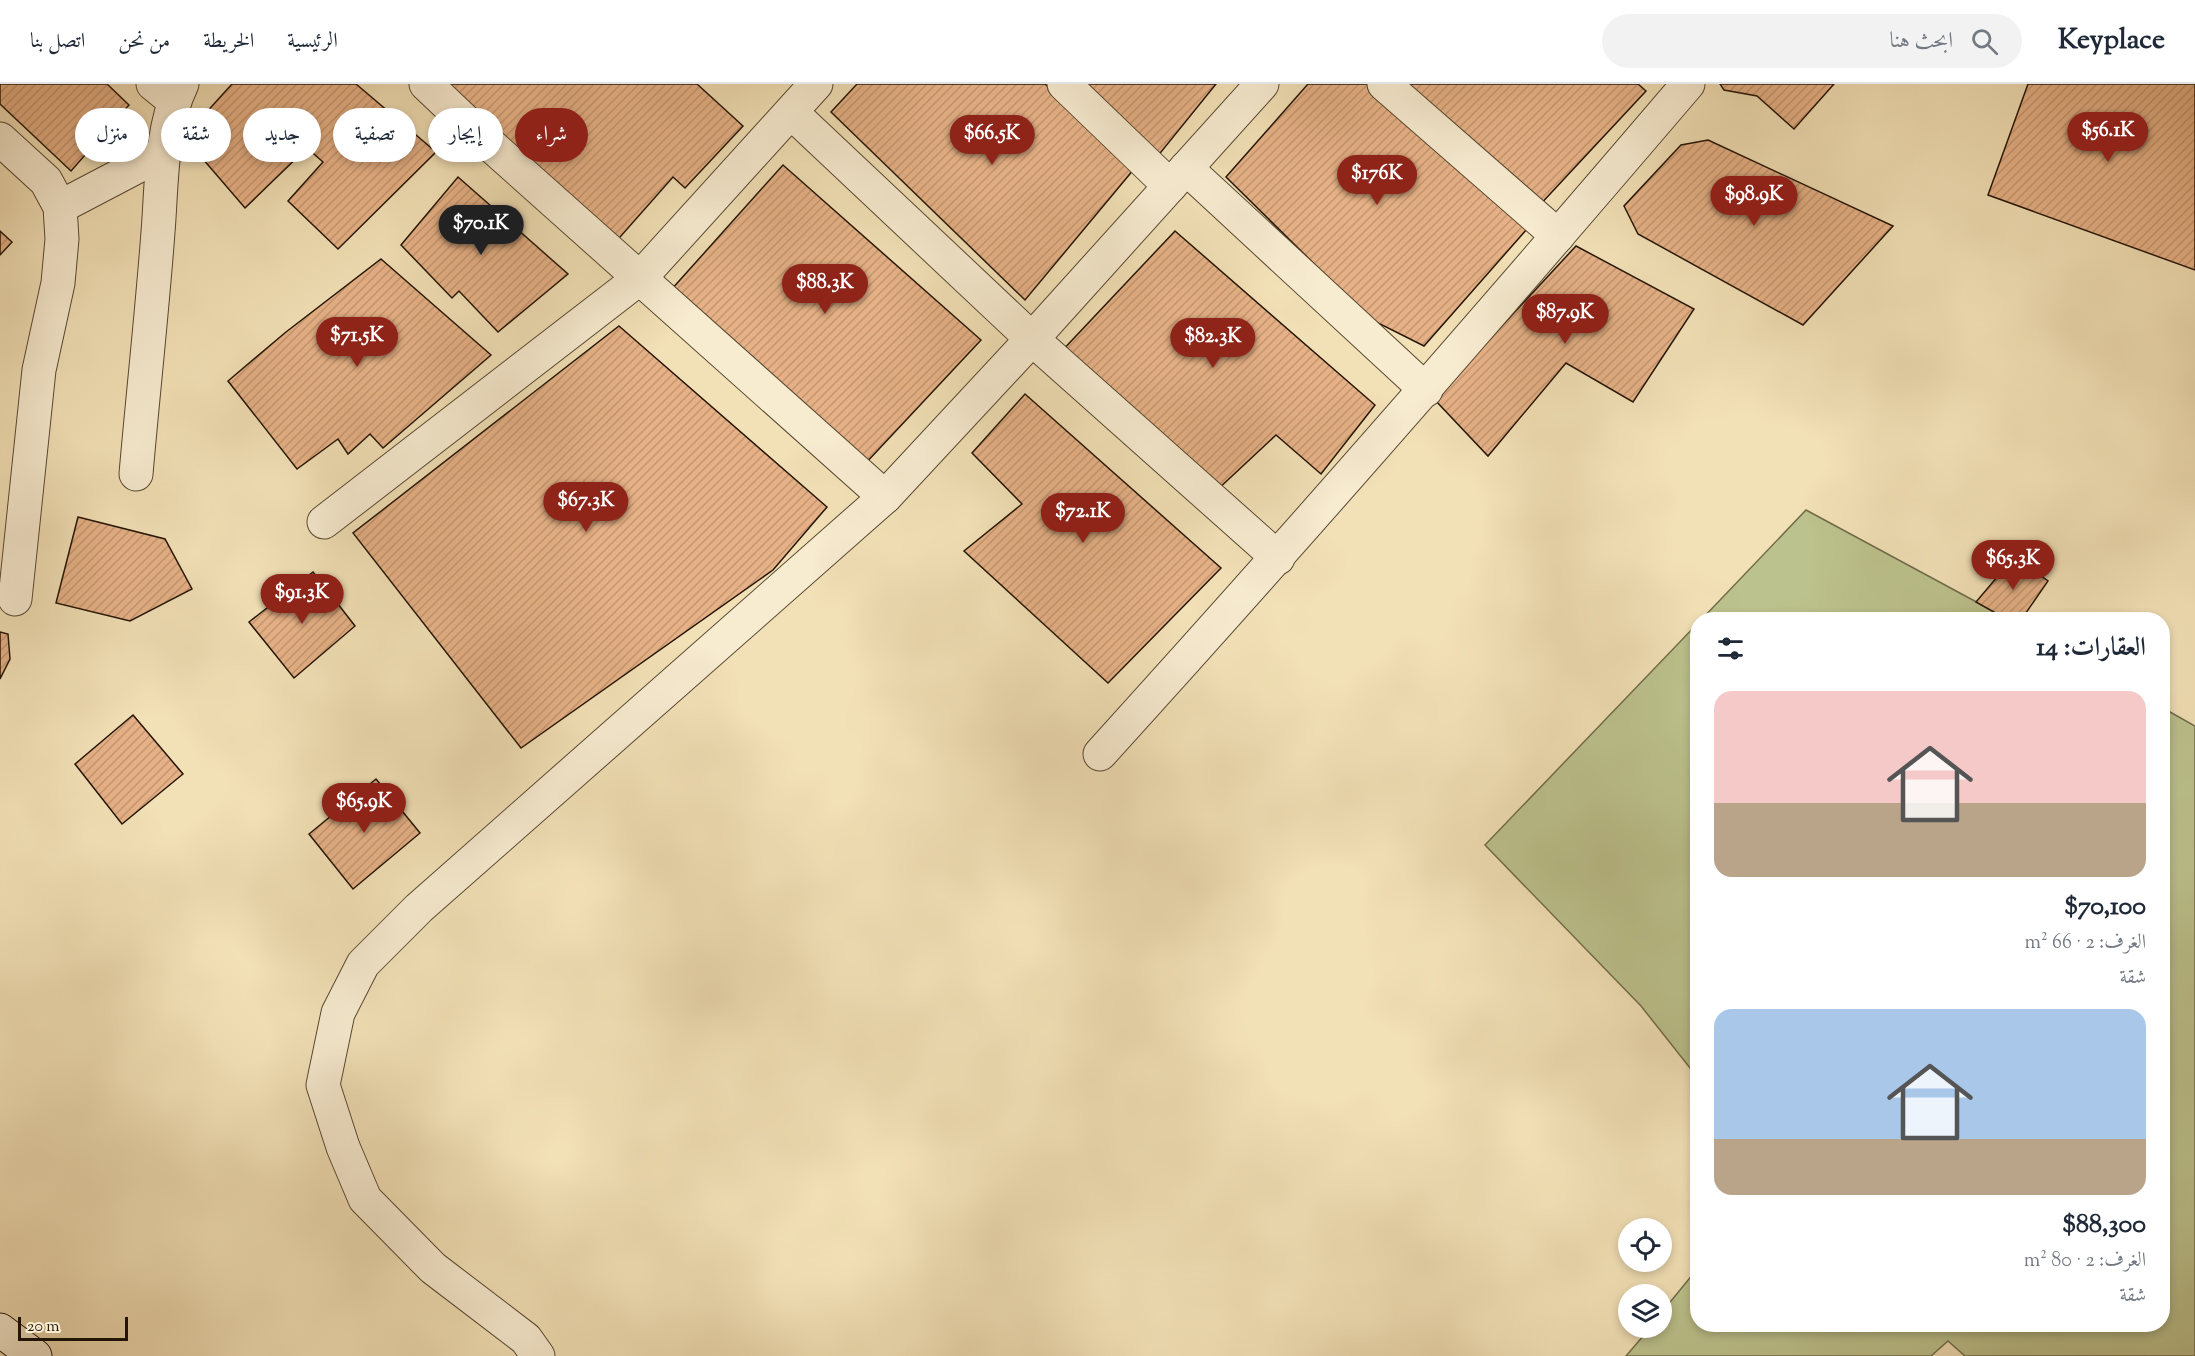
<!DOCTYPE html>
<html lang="ar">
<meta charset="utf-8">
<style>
body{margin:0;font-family:"Sorts Mill Goudy",Amiri,serif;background:#f2f2f3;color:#1f2937;direction:rtl;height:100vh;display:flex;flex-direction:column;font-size:22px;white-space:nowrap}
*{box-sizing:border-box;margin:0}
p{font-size:20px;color:#747a83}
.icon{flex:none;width:33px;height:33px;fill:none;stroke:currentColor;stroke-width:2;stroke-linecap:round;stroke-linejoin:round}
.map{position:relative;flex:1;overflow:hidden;direction:ltr}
.details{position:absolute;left:1690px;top:528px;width:480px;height:720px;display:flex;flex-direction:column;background:#fff;border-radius:24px;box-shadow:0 3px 9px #0003;direction:rtl}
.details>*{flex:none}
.top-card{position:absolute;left:18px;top:24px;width:570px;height:54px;direction:rtl;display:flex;gap:12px}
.fabs{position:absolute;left:1618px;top:1134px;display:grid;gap:12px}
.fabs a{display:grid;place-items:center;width:54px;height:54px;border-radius:50%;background:#fff;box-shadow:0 3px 9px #0003;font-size:30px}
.scale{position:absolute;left:18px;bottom:15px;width:110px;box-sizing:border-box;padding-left:6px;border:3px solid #241506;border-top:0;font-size:16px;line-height:21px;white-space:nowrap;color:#241506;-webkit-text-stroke:4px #f7ebd0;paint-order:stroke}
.price{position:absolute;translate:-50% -51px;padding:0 14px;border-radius:21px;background:#8f2418;color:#fff;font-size:20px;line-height:39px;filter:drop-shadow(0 2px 3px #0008)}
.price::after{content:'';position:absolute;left:50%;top:36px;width:18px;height:14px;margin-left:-9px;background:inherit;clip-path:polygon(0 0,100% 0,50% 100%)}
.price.selected{background:#222;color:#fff}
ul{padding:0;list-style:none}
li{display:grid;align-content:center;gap:12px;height:318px;padding:0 24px}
li span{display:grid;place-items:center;height:186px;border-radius:18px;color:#555}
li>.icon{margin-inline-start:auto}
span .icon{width:108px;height:108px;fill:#fffc;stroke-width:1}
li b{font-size:26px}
h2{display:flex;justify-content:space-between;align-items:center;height:72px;padding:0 24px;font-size:26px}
.pill{padding:0 21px;border-radius:27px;background:#fff;box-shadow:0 3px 9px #0003;font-size:21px;line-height:54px}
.pill.selected{background:#8f2418;color:#fff}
header{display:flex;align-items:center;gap:36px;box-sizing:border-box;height:84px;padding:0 30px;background:#fff;border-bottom:2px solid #e0e1e3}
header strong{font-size:28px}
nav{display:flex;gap:33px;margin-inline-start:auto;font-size:21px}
.search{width:420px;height:54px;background:#f2f2f3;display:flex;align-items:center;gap:15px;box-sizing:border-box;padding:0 21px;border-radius:33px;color:#747a83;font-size:22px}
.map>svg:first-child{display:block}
.green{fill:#bcc28d;stroke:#706c4a;stroke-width:1.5}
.building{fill:url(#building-hatch);stroke:#241506;stroke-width:1.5}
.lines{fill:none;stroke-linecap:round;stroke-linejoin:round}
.street-casing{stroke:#584832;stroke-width:35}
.secondary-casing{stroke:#241506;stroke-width:35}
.street{stroke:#f7ebd0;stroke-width:33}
.secondary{stroke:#f7ebd0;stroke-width:33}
</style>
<header>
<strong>Keyplace</strong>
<div class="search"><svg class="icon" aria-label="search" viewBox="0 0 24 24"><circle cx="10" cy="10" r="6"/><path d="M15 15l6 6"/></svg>ابحث هنا</div>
<nav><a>الرئيسية</a><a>الخريطة</a><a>من نحن</a><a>اتصل بنا</a></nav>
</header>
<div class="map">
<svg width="2195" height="1272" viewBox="0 0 2195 1272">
<defs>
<pattern id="building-hatch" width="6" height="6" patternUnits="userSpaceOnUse" patternTransform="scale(1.5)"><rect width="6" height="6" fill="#e6b186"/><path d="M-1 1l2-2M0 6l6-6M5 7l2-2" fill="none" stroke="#c59772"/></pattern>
</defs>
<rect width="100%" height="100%" fill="#f2e0b6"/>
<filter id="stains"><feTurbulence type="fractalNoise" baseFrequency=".00333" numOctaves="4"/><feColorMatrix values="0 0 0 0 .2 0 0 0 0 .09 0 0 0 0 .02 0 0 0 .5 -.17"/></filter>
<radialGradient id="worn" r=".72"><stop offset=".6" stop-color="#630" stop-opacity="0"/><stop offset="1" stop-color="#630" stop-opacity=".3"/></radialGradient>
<!-- green -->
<g class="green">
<path d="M1806,426L2008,535L1701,536Z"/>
<path d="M1698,539V994L1641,922L1485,761Z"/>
<path d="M2163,624L2195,642V1272H1965L1948,1257L1931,1272H1626L1650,1244H1662V1228L1698,1184V1240H2163Z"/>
</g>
<!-- building -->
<g class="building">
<path d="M0,0H107L129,21L71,87L0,20Z"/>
<path d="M232,0H356L436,68L338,165L288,117L323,78L307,64L245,124L184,53Z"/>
<path d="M443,0H697L743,42L685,104L673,93L613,161Z"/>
<path d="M857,0H1045L1134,85L1025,216L831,28Z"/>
<path d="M1082,0H1216L1157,73Z"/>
<path d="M1308,0H1372L1527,145L1424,262L1370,235L1226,93Z"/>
<path d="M1399,0H1638L1646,7L1537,124Z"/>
<path d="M1720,0H1834L1794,45L1757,12L1724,6Z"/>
<path d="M2028,0H2195V186L1988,111Z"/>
<path d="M1708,56L1893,142L1803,241L1638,150L1624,122L1681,61Z"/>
<path d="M783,81L981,256L864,381L671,206Z"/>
<path d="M458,93L568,190L498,248L459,207L452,214L401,161Z"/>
<path d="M0,147L12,158L0,171Z"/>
<path d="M1175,147L1375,321L1321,390L1276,351L1216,407L1059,270Z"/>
<path d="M1576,162L1694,225L1633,318L1566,279L1488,372L1434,315Z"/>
<path d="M381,175L491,271L383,364L370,350L348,370L338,355L297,385L228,297L286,248Z"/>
<path d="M619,242L827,423L773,486L521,664L353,449Z"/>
<path d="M1025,310L1221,484L1108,599L964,467L1022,420L972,369Z"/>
<path d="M78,433L165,455L192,505L130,537L56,519Z"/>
<path d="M2014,473L2048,497L2021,536H2008L1976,518Z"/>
<path d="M313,488L355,542L294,594L249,538Z"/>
<path d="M0,548L8,550L10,575L0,595Z"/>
<path d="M133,631L183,690L122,740L75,680Z"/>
<path d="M376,695L420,749L353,805L309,750Z"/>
</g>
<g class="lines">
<!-- street casing -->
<g class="street-casing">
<g id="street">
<path d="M153,0L174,17"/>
<path d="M426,0L486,57L885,413"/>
<path d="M1064,0L1170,102"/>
<path d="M1384,0L1558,152"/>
<path d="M791,28L1032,255L1278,474"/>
<path d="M0,55L46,97L60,123L62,155L58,199L39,286L15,515"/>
<path d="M1186,84L1426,306"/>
<path d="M60,123L163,69"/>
<path d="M136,390C143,309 152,229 158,148C162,99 160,46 182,0"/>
<path d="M324,438L640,194L816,0"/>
<path d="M1100,670C1300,450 1495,226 1688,0"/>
<path d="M538,1272L526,1255L433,1184L365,1115L343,1063L323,1001L338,929L363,880L419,824L885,413L1032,255L1262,0"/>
</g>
</g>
<!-- secondary casing -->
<g class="secondary-casing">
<path id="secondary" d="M0,1246L35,1272"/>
</g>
<!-- street -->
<use href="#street" class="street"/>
<!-- secondary -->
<use href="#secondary" class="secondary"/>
</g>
<rect width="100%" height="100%" filter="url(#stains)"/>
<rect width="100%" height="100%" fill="url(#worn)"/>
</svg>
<div class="fabs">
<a><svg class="icon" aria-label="locate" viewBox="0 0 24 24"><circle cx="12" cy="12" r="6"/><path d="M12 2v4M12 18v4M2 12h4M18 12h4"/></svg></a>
<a><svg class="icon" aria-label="layers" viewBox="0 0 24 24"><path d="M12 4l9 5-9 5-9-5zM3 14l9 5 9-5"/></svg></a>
</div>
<div class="scale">20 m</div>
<b class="price" style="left:2108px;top:79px">$56.1K</b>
<b class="price" style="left:992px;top:82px">$66.5K</b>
<b class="price" style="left:1377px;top:122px">$176K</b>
<b class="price" style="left:1754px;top:143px">$98.9K</b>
<b class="price selected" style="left:481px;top:172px">$70.1K</b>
<b class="price" style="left:825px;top:231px">$88.3K</b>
<b class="price" style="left:1565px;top:261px">$87.9K</b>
<b class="price" style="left:357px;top:284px">$71.5K</b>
<b class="price" style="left:1213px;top:285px">$82.3K</b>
<b class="price" style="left:586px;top:449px">$67.3K</b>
<b class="price" style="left:1083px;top:460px">$72.1K</b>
<b class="price" style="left:2013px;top:507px">$65.3K</b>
<b class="price" style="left:302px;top:541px">$91.3K</b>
<b class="price" style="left:364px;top:750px">$65.9K</b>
<div class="top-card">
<a class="pill selected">شراء</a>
<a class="pill">إيجار</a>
<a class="pill">تصفية</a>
<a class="pill">جديد</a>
<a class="pill">شقة</a>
<a class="pill">منزل</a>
</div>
<section class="details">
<h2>العقارات: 14<svg class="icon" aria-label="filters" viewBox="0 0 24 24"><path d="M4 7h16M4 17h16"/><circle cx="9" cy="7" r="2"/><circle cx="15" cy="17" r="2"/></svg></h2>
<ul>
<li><span style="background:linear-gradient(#f6c9c9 60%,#b9a48a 0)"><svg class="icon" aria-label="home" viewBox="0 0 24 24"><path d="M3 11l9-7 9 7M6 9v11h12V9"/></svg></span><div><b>$70,100</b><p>الغرف: 2 · 66 m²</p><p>شقة</p></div></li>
<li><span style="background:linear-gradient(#a9c7e8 70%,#b9a48a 0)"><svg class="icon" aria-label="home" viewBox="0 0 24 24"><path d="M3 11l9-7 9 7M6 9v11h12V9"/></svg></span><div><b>$88,300</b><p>الغرف: 2 · 80 m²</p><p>شقة</p></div></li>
</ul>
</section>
</div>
